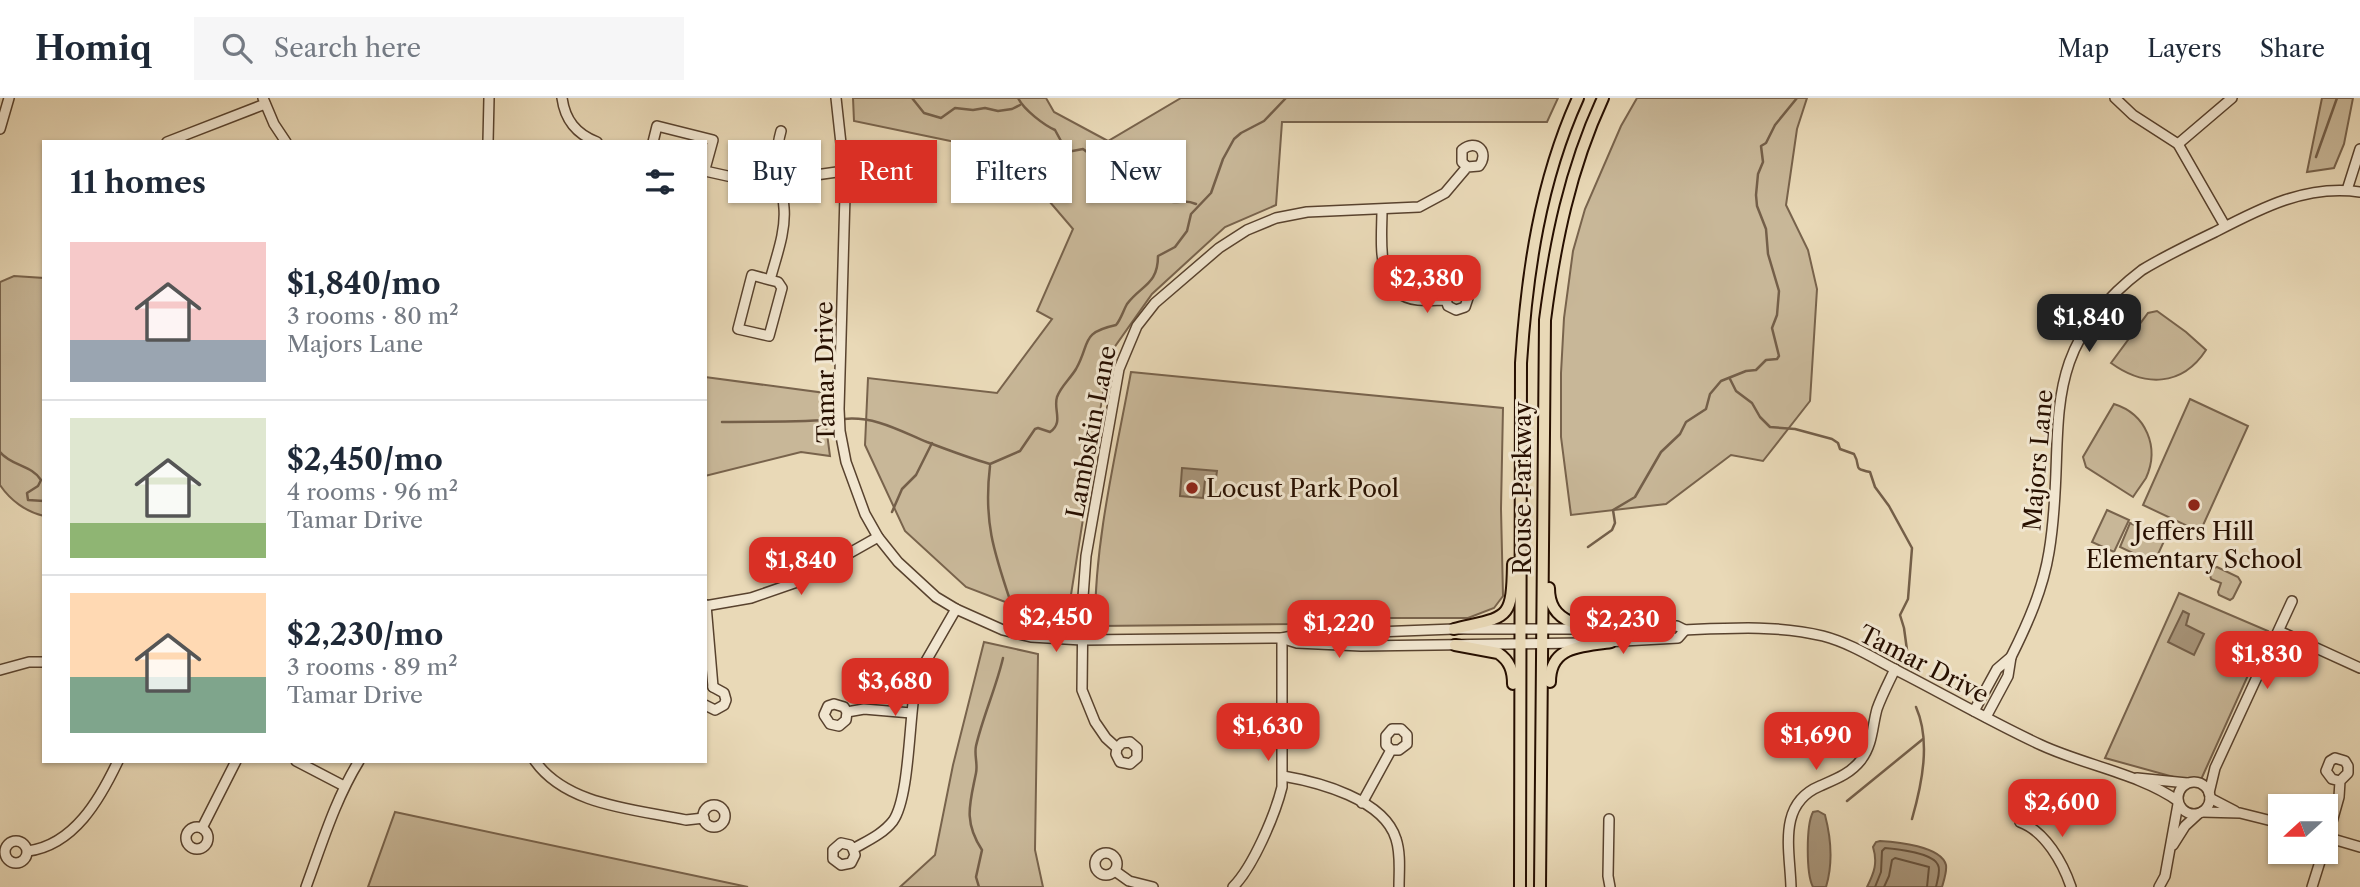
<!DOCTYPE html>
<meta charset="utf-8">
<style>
body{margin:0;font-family:"Libre Caslon Text",serif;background:#f6f6f7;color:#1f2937;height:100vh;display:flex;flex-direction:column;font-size:26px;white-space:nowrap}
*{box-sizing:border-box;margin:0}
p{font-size:23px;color:#747a83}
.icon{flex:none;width:38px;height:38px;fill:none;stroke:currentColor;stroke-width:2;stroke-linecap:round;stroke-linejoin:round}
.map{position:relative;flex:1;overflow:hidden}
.side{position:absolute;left:42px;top:42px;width:665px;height:623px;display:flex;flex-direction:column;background:#fff;border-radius:0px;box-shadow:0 2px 5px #0004}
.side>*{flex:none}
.hud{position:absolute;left:728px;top:42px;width:665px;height:63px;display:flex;gap:14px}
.needle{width:46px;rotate:249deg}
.buttons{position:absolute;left:2268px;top:696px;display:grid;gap:14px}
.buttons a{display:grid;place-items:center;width:70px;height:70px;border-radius:0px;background:#fff;box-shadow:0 2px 5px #0004;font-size:35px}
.price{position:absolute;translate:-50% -60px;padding:0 16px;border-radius:14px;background:#d93025;color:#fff;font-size:23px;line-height:46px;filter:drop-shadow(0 2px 4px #0008)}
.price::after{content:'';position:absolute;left:50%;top:42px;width:21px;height:16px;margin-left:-10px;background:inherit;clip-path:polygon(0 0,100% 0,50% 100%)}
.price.current{background:#222;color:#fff}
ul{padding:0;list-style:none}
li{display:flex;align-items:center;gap:21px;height:175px;padding:0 28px}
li+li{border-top:2px solid #e0e1e3}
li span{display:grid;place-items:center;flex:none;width:196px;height:140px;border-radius:0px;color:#555}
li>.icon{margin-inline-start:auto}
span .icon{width:84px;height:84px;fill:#fffc;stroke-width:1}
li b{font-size:30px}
h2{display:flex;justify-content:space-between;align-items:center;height:84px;padding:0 28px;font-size:30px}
.tag{padding:0 24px;border-radius:0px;background:#fff;box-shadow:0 2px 5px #0004;font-size:24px;line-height:63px}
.tag.current{background:#d93025;color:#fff}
header{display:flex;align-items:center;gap:42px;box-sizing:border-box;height:98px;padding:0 35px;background:#fff;border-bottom:2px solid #e0e1e3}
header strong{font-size:33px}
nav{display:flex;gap:38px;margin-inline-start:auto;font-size:24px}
.search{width:490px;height:63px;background:#f6f6f7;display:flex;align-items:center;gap:18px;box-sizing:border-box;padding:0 24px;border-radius:0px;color:#747a83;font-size:26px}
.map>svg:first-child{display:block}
.green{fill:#c8b798;stroke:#78634c;stroke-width:2}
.water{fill:#a79479;stroke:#745f49;stroke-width:2}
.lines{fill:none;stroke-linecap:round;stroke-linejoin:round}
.shore{stroke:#67523c;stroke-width:2}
.stream{stroke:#745f49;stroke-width:2.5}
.minor-casing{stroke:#58422e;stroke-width:12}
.major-casing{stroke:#270f00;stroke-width:14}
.minor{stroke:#f1e6d0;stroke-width:9}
.major{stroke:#e9d9b7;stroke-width:10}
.poi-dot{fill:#8f2418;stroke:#f1e6d0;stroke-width:2.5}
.labels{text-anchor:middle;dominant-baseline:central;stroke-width:6;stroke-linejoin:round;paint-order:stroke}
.street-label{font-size:24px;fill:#270f00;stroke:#f1e6d0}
.poi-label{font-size:24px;fill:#270f00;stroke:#f1e6d0;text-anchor:start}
</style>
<header>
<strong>Homiq</strong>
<div class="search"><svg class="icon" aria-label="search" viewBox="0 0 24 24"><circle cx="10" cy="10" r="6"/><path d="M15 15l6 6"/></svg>Search here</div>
<nav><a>Map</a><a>Layers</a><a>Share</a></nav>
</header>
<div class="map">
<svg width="2360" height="789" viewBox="0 0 2360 789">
<rect width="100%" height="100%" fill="#e9d9b7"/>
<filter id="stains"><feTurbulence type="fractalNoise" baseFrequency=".00286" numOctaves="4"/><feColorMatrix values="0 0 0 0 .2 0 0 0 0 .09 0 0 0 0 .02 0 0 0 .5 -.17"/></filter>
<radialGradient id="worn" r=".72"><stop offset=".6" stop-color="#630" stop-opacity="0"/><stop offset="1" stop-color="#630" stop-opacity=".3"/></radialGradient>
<!-- green -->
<g class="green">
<path d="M853,0H1046L1054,14L1108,43L1181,0H1558L1547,24H1282L1276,107L1225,129L1152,196L1109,257L1067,522L1034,515L966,489L905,433L865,347L868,280L997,295L1052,221L1037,213L1073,131L1008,55L854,23Z"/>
<path d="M1637,0H1807L1797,31L1786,107L1808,152L1817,191L1810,303L1763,363L1731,357L1666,406L1571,417L1561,339V275L1564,220L1573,153L1585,111L1621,28Z"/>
<path d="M2322,0H2353L2344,46L2334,70L2307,74Z"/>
<path d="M14,178L44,180V418C26,414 10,402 0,387V184Z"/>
<path d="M2157,213L2186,234L2206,252C2182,289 2144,289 2111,265L2148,215Z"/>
<path d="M1131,274L1503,310L1501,411L1503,498L1494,510L1468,520H1378L1292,526L1098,528L1095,524C1095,441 1116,356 1131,274Z"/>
<path d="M705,279L825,295L826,328L830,358L801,354L705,378Z"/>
<path d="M2190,301L2248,328L2200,434L2143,407Z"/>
<path d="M2114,306C2146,316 2160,349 2146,380C2142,386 2137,393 2133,399L2086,369L2083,359Z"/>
<path d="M2107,412L2129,422L2114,454L2092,444Z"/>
<path d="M2130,425L2165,441L2154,465L2120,449Z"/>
<path d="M2217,469L2238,479L2241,484L2233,500L2230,502L2219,497L2218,494L2221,485L2211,481L2210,477L2213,470Z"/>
<path d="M2179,495L2268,533L2199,686L2105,660Z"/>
<path d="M984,544L1038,556L1035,752L1043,789H900L935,757L953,667Z"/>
<path d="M395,714L748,789H368Z"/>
</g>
<!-- water -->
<g class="water">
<path d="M1182,370L1217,373L1216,380L1205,382L1203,400L1180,398Z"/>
<path d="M2183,513L2189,516L2186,527L2204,536L2194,557L2168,544Z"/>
<path d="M1818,713L1825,717C1831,740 1833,766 1826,789H1813C1806,776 1806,727 1813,714Z"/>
<path d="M1880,743C1897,744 1941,748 1946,767C1947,774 1944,782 1942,789H1867C1874,775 1878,765 1873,749L1876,744Z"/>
</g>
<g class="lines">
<!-- shore -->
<g class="shore">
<path d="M1875,789L1881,774L1882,753L1885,750C1896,751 1933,755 1938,767C1941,773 1937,783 1936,789"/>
<path d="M1884,789L1889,778L1892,762L1895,760L1929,769L1927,789"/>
</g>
<!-- stream -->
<g class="stream">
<path d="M912,0L924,15L941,20L955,10L973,12L985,10L998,13L1012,11L1020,7"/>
<path d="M1018,0C1024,12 1044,27 1055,32L1067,54L1083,51L1091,57H1120L1130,65L1127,81C1134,95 1158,103 1174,104C1183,104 1187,102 1196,106"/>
<path d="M2316,59L2337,0"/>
<path d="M1730,281L1736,293L1752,305L1760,319L1770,329L1795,331L1832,341L1838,345L1840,351L1854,356C1862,370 1851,370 1870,374L1875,389L1889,408L1912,450L1908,501L1900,517L1904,530L1907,552"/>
<path d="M844,321C875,318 900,333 927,344C948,352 969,360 990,366L1020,353L1035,331L1038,330L1050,334C1064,324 1053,312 1057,299C1061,288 1070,281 1076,271C1091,244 1080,235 1116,227C1121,221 1123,213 1127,206C1141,187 1158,187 1158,158L1175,149L1187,133L1191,116L1211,95L1223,61L1234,41L1241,35L1264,23L1286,0"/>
<path d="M722,324C760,323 798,325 837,321"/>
<path d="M0,354C11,368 32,367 41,382L38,388L27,395L28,402L44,403"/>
<path d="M990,368C983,426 995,457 1013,511"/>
<path d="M892,414L902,391L916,377L932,345"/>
<path d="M1588,449L1612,432L1615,425L1613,412L1635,399L1661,354L1680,336L1686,324L1706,311L1710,296L1721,283L1746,273L1756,272L1766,262L1777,261L1779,258L1772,230L1777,217L1779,193L1768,156L1766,131L1757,108L1756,97L1758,76L1763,64L1761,48L1766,45L1775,27L1797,0"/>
<path d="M1847,703L1923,641"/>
<path d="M1912,721C1922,686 1931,643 1916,609"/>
<path d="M979,789L976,779L982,752C963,723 970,705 976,675C978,666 974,657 976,648C983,618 996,590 1003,560"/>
</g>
<!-- minor casing -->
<g class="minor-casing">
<g id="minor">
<path d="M263,0L274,26L286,44"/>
<path d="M562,0C565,22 576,36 597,44"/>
<path d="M836,0L844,73L845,97L839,311L840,333L846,364L865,416L878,439L898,464L936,499L956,511L1003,532L1031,539L1082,542L1282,540L1297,537L1454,531H1594"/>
<path d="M2115,0L2133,17L2178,46L2225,128"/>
<path d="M0,31L9,0"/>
<path d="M167,44L265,6"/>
<path d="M488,44L489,0"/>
<path d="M653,44L657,28L713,42L705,71"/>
<path d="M2178,46L2232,0"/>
<path d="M705,73L759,85L844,73"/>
<path d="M2347,92L2360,51"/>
<path d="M1382,112C1382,143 1374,198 1418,202C1427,203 1437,202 1446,202L1448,208L1456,212L1465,209L1468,200L1463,192L1454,190L1447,196L1446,202"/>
<path d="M770,182L752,177L738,231L769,238L782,190L778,184L770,182C776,159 786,134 784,110C782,80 772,65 781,33"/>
<path d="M706,507L713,589"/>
<path d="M705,508L751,500L800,483L878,439"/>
<path d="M1619,530L1677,528L1685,532C1731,530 1778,527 1823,538C1850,545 1875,561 1900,574C1947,598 1993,625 2041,647C2084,667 2140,676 2178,703"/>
<path d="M2279,533L2360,570"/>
<path d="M1284,541L1297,545L1361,548L1584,545"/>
<path d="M1605,544L1678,540L1685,532"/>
<path d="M2011,559C2028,525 2043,491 2049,454C2069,336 2029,258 2142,172C2165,158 2190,146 2215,134C2261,110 2307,86 2360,94"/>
<path d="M0,572L29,564H44"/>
<path d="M705,607L715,612L724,607L726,602L724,595L713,589"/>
<path d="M1974,613L1997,571L2011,559L2008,578L1986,619"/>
<path d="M847,614L846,622L839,628L830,626L824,617L828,608L834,606L844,609L847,614L864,611L911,615"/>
<path d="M1117,650L1122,645L1130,644L1137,650V660L1130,666L1120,664L1116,656L1117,650L1106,640L1095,624L1082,592L1083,499L1086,458L1119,271L1137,228L1155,205L1219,150L1247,132L1276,120L1307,114L1419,109L1445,95L1467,69L1479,68C1490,54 1476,40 1462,52V64L1467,69"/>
<path d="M296,663L344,688"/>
<path d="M535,663C567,708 635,711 686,722L704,720"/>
<path d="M1283,678C1318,684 1384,701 1396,741C1401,756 1399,773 1399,789"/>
<path d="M2137,680L2187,685"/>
<circle cx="2194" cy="700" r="16"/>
<path d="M2209,695L2215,670L2292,503"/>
<path d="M2210,700L2235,713"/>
<path d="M1362,705L1391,652H1399L1407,646V637L1401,631H1392L1386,638V647L1391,652"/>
<circle cx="714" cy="718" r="11"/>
<path d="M2202,714L2240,715L2280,725"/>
<path d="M1609,721L1608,778L1610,789"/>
<path d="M2020,724C2045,733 2063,765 2071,789"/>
<circle cx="197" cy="740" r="11"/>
<path d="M202,730L236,663"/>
<path d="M2326,739L2360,749"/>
<circle cx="16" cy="754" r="11"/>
<path d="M2326,745L2339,699L2340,683L2348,675V668L2345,663L2335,660L2330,663L2326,673L2332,681L2340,683"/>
<path d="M2173,747L2185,728L2198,716"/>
<path d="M853,751L850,747L841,745L833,752V761L841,767L851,765L855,757L853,751C867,743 883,736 893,723C910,699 909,617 916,584L922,570L956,511"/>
<path d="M28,753C74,747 100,701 118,663"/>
<circle cx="1106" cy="766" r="11"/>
<path d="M1115,773L1129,783L1153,789"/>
<path d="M306,789C322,746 335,702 359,663"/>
<path d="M1233,789C1253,769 1275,717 1282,689V540"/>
<path d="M1791,789C1790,752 1777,706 1820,688C1836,681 1850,676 1861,662C1873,646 1872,629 1877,611C1882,597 1889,584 1895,571"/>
<path d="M2159,789L2165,778L2178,706"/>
<path d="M2312,789L2323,754"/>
</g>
</g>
<!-- major casing -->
<g class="major-casing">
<g id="major">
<path d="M1549,490C1549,506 1555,517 1571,524L1625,530"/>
<path d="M1454,531C1508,518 1512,524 1513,466"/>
<path d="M1455,547L1498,555C1510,563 1513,573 1513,586"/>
<path d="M1550,584C1550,547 1582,549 1611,544"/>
<path d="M1520,789L1521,265C1527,174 1540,84 1578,0"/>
<path d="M1540,789L1545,222C1555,145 1570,71 1603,0"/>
</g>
</g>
<!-- minor -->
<use href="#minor" class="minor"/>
<!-- major -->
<use href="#major" class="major"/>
</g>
<!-- markers -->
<g class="poi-dot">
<circle cx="1192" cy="390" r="7"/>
<circle cx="2194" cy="407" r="7"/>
</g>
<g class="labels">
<!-- street labels -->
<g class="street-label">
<text transform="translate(825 274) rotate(-91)">Tamar Drive</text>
<text transform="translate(1091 334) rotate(-79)">Lambskin Lane</text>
<text transform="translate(2038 362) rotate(-85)">Majors Lane</text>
<text transform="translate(1522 390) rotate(-90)">Rouse Parkway</text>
<text transform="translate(1924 566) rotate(27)">Tamar Drive</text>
</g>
<!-- poi labels -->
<g class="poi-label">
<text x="1206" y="390">Locust Park Pool</text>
<text x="2194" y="433" text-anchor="middle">Jeffers Hill<tspan x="2194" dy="28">Elementary School</tspan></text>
</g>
</g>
<rect width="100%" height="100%" filter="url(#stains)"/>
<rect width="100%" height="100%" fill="url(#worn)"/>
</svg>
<div class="buttons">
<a><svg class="needle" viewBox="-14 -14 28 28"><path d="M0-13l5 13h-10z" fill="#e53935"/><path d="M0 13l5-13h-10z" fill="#747a83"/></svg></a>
</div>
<b class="price" style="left:1427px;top:217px">$2,380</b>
<b class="price current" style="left:2089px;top:256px">$1,840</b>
<b class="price" style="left:801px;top:499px">$1,840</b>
<b class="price" style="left:1056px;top:556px">$2,450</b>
<b class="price" style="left:1623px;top:558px">$2,230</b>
<b class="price" style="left:1339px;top:562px">$1,220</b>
<b class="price" style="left:2267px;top:593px">$1,830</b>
<b class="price" style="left:895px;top:620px">$3,680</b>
<b class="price" style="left:1268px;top:665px">$1,630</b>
<b class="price" style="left:1816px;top:674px">$1,690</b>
<b class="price" style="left:2062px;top:741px">$2,600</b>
<div class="hud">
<a class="tag">Buy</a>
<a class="tag current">Rent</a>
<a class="tag">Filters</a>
<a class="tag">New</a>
</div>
<section class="side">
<h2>11 homes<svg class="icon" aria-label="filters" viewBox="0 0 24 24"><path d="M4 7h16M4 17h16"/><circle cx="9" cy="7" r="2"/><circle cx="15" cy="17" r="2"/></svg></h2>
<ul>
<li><span style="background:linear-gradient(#f6c9c9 70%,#9aa5b1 0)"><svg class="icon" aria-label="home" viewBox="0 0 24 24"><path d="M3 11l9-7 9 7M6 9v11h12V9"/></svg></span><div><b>$1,840/mo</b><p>3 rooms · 80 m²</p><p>Majors Lane</p></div></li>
<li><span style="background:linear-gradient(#dfe7d0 75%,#8fb573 0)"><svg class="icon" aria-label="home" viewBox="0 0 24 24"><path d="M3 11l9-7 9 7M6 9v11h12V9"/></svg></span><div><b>$2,450/mo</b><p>4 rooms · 96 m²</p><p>Tamar Drive</p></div></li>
<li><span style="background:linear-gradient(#ffd9b3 60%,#7fa58c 0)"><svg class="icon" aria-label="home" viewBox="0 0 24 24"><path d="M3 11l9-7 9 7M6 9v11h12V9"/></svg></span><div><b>$2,230/mo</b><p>3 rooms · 89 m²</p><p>Tamar Drive</p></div></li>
</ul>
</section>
</div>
